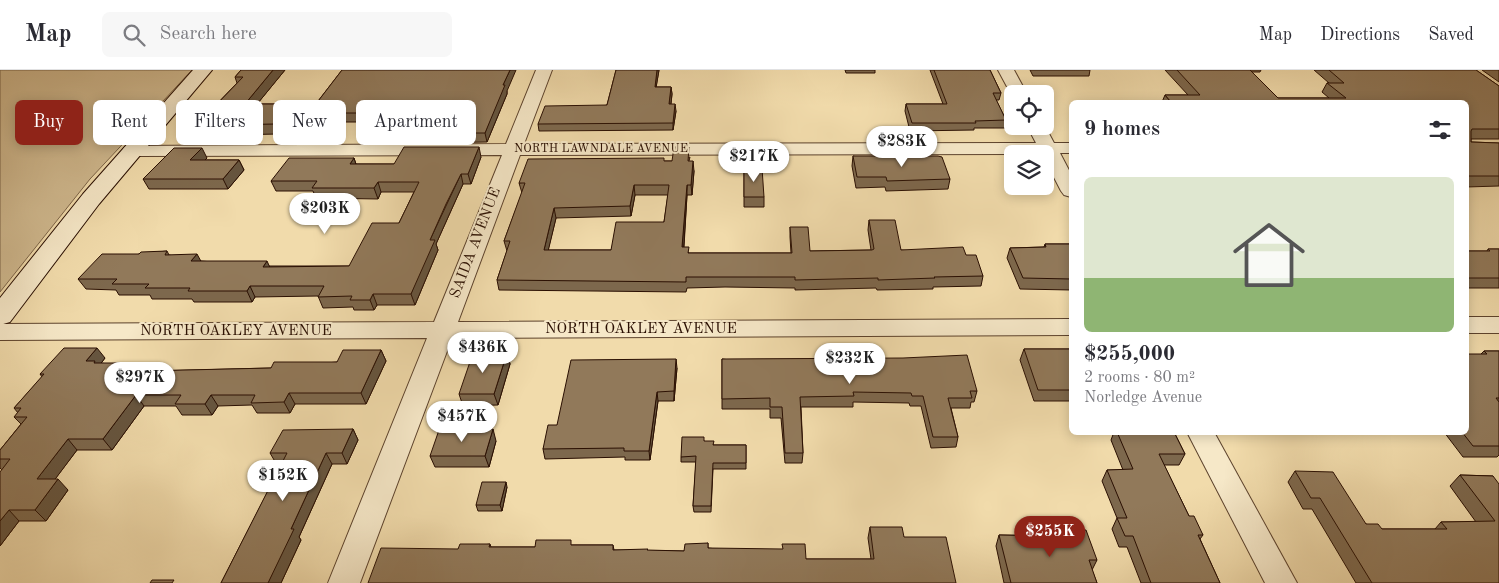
<!DOCTYPE html>
<meta charset="utf-8">
<style>
body{margin:0;font-family:"Old Standard TT",serif;background:#f7f7f7;color:#2b2b33;height:100vh;display:flex;flex-direction:column;font-size:19px;white-space:nowrap}
*{box-sizing:border-box;margin:0}
p{font-size:16px;color:#7c7c81}
.icon{flex:none;width:28px;height:28px;fill:none;stroke:currentColor;stroke-width:2;stroke-linecap:round;stroke-linejoin:round}
.map{position:relative;flex:1;overflow:hidden}
.sheet{position:absolute;left:1069px;top:30px;width:400px;height:335px;display:flex;flex-direction:column;background:#fff;border-radius:8px;box-shadow:0 2px 12px #0003}
.sheet>*{flex:none}
.hud{position:absolute;left:15px;top:30px;width:475px;height:45px;display:flex;gap:10px}
.fabs{position:absolute;left:1004px;top:15px;display:grid;gap:10px}
.fabs a{display:grid;place-items:center;width:50px;height:50px;border-radius:8px;background:#fff;box-shadow:0 2px 12px #0003;font-size:25px}
.price{position:absolute;translate:-50% -42px;padding:0 11px;border-radius:18px;background:#fff;color:#222;font-size:16px;line-height:32px;filter:drop-shadow(0 1px 2px #0008)}
.price::after{content:'';position:absolute;left:50%;top:30px;width:15px;height:11px;margin-left:-8px;background:inherit;clip-path:polygon(0 0,100% 0,50% 100%)}
.price.on{background:#8f2418;color:#fff}
ul{padding:0;list-style:none}
li{display:grid;align-content:center;gap:10px;height:265px;padding:0 15px}
li+li{border-top:1px solid #e1e1e2}
li span{display:grid;place-items:center;height:155px;border-radius:8px;color:#555}
li>.icon{margin-inline-start:auto}
span .icon{width:90px;height:90px;fill:#fffc;stroke-width:1}
li b{font-size:21px}
h2{display:flex;justify-content:space-between;align-items:center;height:60px;padding:0 15px;font-size:21px}
.chip{padding:0 18px;border-radius:8px;background:#fff;box-shadow:0 2px 12px #0003;font-size:18px;line-height:45px}
.chip.on{background:#8f2418;color:#fff}
header{display:flex;align-items:center;gap:30px;box-sizing:border-box;height:70px;padding:0 25px;background:#fff;border-bottom:1px solid #e1e1e2}
header strong{font-size:24px}
nav{display:flex;gap:28px;margin-inline-start:auto;font-size:18px}
.search{width:350px;height:45px;background:#f7f7f7;display:flex;align-items:center;gap:12px;box-sizing:border-box;padding:0 18px;border-radius:8px;color:#7c7c81;font-size:19px}
.map>svg:first-child{display:block}
.green{fill:#cfb88e;stroke:#7c6448}
.lines{fill:none;stroke-linecap:round;stroke-linejoin:round}
.street-casing{stroke:#5c422c;stroke-width:2}
.secondary-casing{stroke:#2a0f02;stroke-width:2}
.street{fill:#f6e8c8;fill-rule:evenodd}
.secondary{fill:#f6e8c8;fill-rule:evenodd}
.wall{fill:#7d684d;stroke:#2a0f02;fill-rule:evenodd}
.shaded-wall{fill:#66553f;stroke:#2a0f02}
.building{fill:#91795a;stroke:#2a0f02;fill-rule:evenodd}
.labels{text-anchor:middle;dominant-baseline:central;stroke-width:4;stroke-linejoin:round;paint-order:stroke}
.far-street-label{font-size:12px;fill:#2a0f02;stroke:#f6e8c8}
.street-label{font-size:15px;fill:#2a0f02;stroke:#f6e8c8}
</style>
<header>
<strong>Map</strong>
<div class="search"><svg class="icon" aria-label="search" viewBox="0 0 24 24"><circle cx="10" cy="10" r="6"/><path d="M15 15l6 6"/></svg>Search here</div>
<nav><a>Map</a><a>Directions</a><a>Saved</a></nav>
</header>
<div class="map">
<svg width="1499" height="513" viewBox="0 0 1499 513">
<rect width="100%" height="100%" fill="#f1dbab"/>
<filter id="stains"><feTurbulence type="fractalNoise" baseFrequency=".004" numOctaves="4"/><feColorMatrix values="0 0 0 0 .2 0 0 0 0 .09 0 0 0 0 .02 0 0 0 .5 -.17"/></filter>
<radialGradient id="worn" r=".72"><stop offset=".6" stop-color="#630" stop-opacity="0"/><stop offset="1" stop-color="#630" stop-opacity=".3"/></radialGradient>
<!-- green -->
<path class="green" d="M0,0H192L90,109L0,222Z"/>
<g class="lines">
<!-- street casing -->
<g class="street-casing">
<g id="street">
<path d="M536,0H552L524,74L1036,73L1027,56H1045L1054,73H1071V83H1060L1071,104V127L1064,125L1061,121L1045,90V84L520,85L458,252L1071,249V265L452,268L360,513H328L427,268L0,270V254L434,252L502,85L131,86L125,85L122,81L125,77L131,76L506,74Z"/>
<path d="M998,0H1014L1027,24H1012V26Z"/>
<rect x="1466" y="247" width="33" height="16"/>
<path d="M1187,362H1214L1297,513H1265Z"/>
</g>
</g>
<!-- secondary casing -->
<g class="secondary-casing">
<path id="secondary" d="M193,0H212L99,134L10,252L0,255V228L83,124Z"/>
</g>
<!-- street -->
<use href="#street" class="street"/>
<!-- secondary -->
<use href="#secondary" class="secondary"/>
</g>
<!-- wall -->
<g class="wall">
<path d="M241,0H285L257,34H292L296,44L279,64L228,65L220,74H193L188,64L237,13L235,7Z"/>
<path d="M342,0L507,21V24L487,72L416,73L414,66H378L374,57L378,52H343L336,61H306L302,52Z"/>
<path d="M616,0H659L656,17H671L672,24L671,34L676,41L673,60L539,61L538,54L607,35Z"/>
<path d="M845,0H875V3H846Z"/>
<path d="M930,0H990L1001,23L999,30H996L1006,50L1005,58H974V60L910,61L905,41L906,34H943Z"/>
<path d="M1030,0H1090L1089,6H1033Z"/>
<path d="M1165,0H1261L1260,2H1252L1278,28H1329L1322,22L1327,13H1329L1314,0H1476L1499,16V69H1471V72L1499,73V116L1466,117V32H1171L1165,25H1188Z"/>
<path d="M1482,0H1499V12Z"/>
<path d="M1165,25L1171,32H1162Z"/>
<path d="M853,86L950,109L948,119L886,121L885,117L856,118L852,96Z"/>
<path d="M481,87L471,114H463L436,174L438,180L415,235H377L374,240H354L353,237L323,238L318,226L255,227L252,232H194L192,229H152L150,225H119L116,220L86,219L78,209L139,184L167,181L169,185L200,191L269,196H349L399,153L414,122H381L378,129L316,128L313,121H276L271,111L354,88L356,94H394Z"/>
<path d="M690,87L689,91L694,101L692,125H687L684,177L689,183H791L790,167V157L810,181L871,180L868,160L869,150L901,180L966,185L983,206L981,216L933,217V219L877,220L876,218L795,220V218L725,217L687,218L686,222L499,220L497,210L507,181L504,171L522,123L519,113L665,91H672ZM635,125H668L664,152L611,180H548L556,148L631,146Z"/>
<path d="M207,88L205,90H239L244,100L228,119H149L143,109Z"/>
<path d="M744,98L764,127V137H744Z"/>
<path d="M1045,174H1071V220L1020,219L1007,188L1010,178L1044,177Z"/>
<path d="M1488,179H1499V218H1466V181H1487Z"/>
<path d="M1024,279H1071V331H1034L1020,290Z"/>
<path d="M381,280L386,291L366,334H295L290,343H257L252,335L218,336L212,345H182L176,336H144L112,380H77L55,409L68,420L46,451H19L0,476L2,400L0,398V380L21,354L14,347L18,343L14,338L42,307L40,304L105,288L101,293L153,301L271,298L337,292Z"/>
<path d="M1484,281H1499V385L1497,387H1463L1444,362H1466L1481,284Z"/>
<path d="M507,283L510,294L498,335L463,336L459,324Z"/>
<path d="M722,289L977,321L974,332H971L970,338H951L958,367L956,377L931,378L921,336H910L909,333L853,332V337H801L803,383L802,393H785L781,348H770V339H722Z"/>
<path d="M677,298L674,331H658L650,390H625V387L545,389L543,379L557,355Z"/>
<path d="M353,359L358,370L347,394H332L299,467L301,470L281,513H221L282,394L277,395L270,383Z"/>
<path d="M1114,362H1174L1185,384L1179,395H1164L1189,446L1203,465L1200,469L1220,513H1141L1127,477H1119L1112,459L1117,448L1102,411L1107,400H1123L1111,370Z"/>
<path d="M496,371L489,397H435L430,386Z"/>
<path d="M704,371L714,375H746V399H713L711,442H694L693,436L696,392H681V387Z"/>
<path d="M1295,401L1366,454L1382,459H1435L1441,452H1476L1450,416L1460,405L1493,406L1499,513H1356L1312,439H1303L1288,412Z"/>
<path d="M507,417L502,441H478L476,435Z"/>
<path d="M870,457L904,467L956,513L458,479L490,474L491,477H535L573,475H613L614,480L684,481L708,473V478L806,489H871L868,468Z"/>
<path d="M1056,460L1097,490L1092,500L1097,513H1004L996,476L999,465L1054,466Z"/>
</g>
<!-- shaded-wall -->
<g class="shaded-wall">
<path d="M273,0H285L249,44L245,34Z"/>
<path d="M510,0H516L507,21V24L487,72L485,63L503,15Z"/>
<path d="M657,0H659L655,24V17Z"/>
<path d="M671,17L672,24L670,41L669,34Z"/>
<path d="M292,34L296,44L279,64L275,54Z"/>
<path d="M675,34L676,41L673,60V53Z"/>
<path d="M339,43L343,52L336,61L333,52Z"/>
<path d="M224,55L228,65L220,74L215,64Z"/>
<path d="M479,77L481,87L471,114L468,104Z"/>
<path d="M202,78L207,88L195,100L190,90Z"/>
<path d="M354,88L357,98L350,94Z"/>
<path d="M239,90L244,100L228,119L223,109Z"/>
<path d="M693,91L694,101L692,125L691,115Z"/>
<path d="M461,104L463,114L436,174L438,180L415,235L411,224L430,170Z"/>
<path d="M378,112L381,122L378,129L374,118Z"/>
<path d="M634,115L635,125L631,146L630,136Z"/>
<path d="M687,115V125L683,187L682,177Z"/>
<path d="M554,138L556,148L546,190L544,180Z"/>
<path d="M197,184L203,195L191,191Z"/>
<path d="M267,191L272,202L263,197Z"/>
<path d="M250,216L255,227L252,232L247,221Z"/>
<path d="M373,224L377,235L374,240L370,230Z"/>
<path d="M97,278L105,288L99,296L86,291Z"/>
<path d="M381,280L386,291L366,334L361,323Z"/>
<path d="M507,283L510,294L498,335L494,324Z"/>
<path d="M676,289L677,298L674,331V321Z"/>
<path d="M148,293L155,304L142,301Z"/>
<path d="M657,322L658,331L650,390L649,381Z"/>
<path d="M289,323L295,334L290,343L284,332Z"/>
<path d="M136,325L144,336L112,380L103,369Z"/>
<path d="M211,325L218,336L212,345L205,334Z"/>
<path d="M353,359L358,370L347,394L342,383Z"/>
<path d="M493,359L496,371L489,397L485,386Z"/>
<path d="M68,369L77,380L47,420L37,409Z"/>
<path d="M326,383L332,394L299,467L301,470L281,513H268L291,459Z"/>
<path d="M58,409L68,420L46,451L35,440Z"/>
<path d="M506,412L507,417L502,441L500,435Z"/>
<path d="M9,440L19,451L0,476V451Z"/>
</g>
<!-- building -->
<g class="building">
<path d="M241,0H273L245,34H292L275,54L224,55L215,64H188L243,7H235Z"/>
<path d="M342,0H510L503,15H505L485,63H413L417,57H374L384,43H339L333,52H302Z"/>
<path d="M616,0H657L655,17H671L669,34H675L673,53L538,54L545,36L607,35Z"/>
<path d="M934,0H990L1001,23H993L1006,50L975,51L976,53H912L906,34H947Z"/>
<path d="M1177,0H1250L1278,28H1346L1327,13H1344L1329,0H1476L1499,16V59H1472L1471,61V72L1499,73V106H1466V32H1171L1165,25H1200Z"/>
<path d="M404,77H479L468,104H461L446,134L430,170H435L411,224H373L370,230H350L352,226L318,227L324,216H250L247,221H188L190,218H145L149,214H112L117,209H78L102,184H139L141,182L167,181L165,185L197,184L191,191H267L263,197L349,196L372,153H399L419,112H378L374,118H312L317,111H271L289,88H354L350,94H394Z"/>
<path d="M674,77H689L688,91H693L691,115H687L682,177H689L688,183H792L790,157H808L810,181L872,180L874,179L869,150H895L901,180L963,177L966,185H976L983,206L934,207L935,208L878,210V208L795,210V207H686V212L497,210L510,171H504L525,113H519L528,89L664,88V91H672ZM634,115H669L664,152H616L611,180H544L554,138L630,136Z"/>
<path d="M174,78H202L190,90H239L223,109H143Z"/>
<path d="M853,86H938L942,87L950,109L887,111L886,107H857Z"/>
<path d="M744,98H762L764,127H744Z"/>
<path d="M1045,174H1071V209L1023,208L1010,178L1046,177Z"/>
<path d="M1488,179H1499V208H1466V181H1490Z"/>
<path d="M64,278H97L86,291H95L94,293H148L142,301L271,298L274,292H337L343,280H381L361,323H289L284,332L251,333L255,325H211L205,334H175L181,325H136L103,369H68L37,409H58L35,440H9L0,451V402L10,389H0V380L27,347H14L21,338H14L44,304H40Z"/>
<path d="M1024,279H1071V320H1038Z"/>
<path d="M1484,281H1499V328H1496L1499,332V376H1473L1462,362H1466V284H1487Z"/>
<path d="M473,283H507L494,324H459Z"/>
<path d="M967,285L977,321H970L972,328H948L958,367H933L923,326H912L911,323L853,322L854,326L800,327L803,383H785L782,337H770V328L722,329V289L903,288Z"/>
<path d="M676,289L674,321L657,322L649,381H624V378L543,379L548,355H557L571,290Z"/>
<path d="M353,359L342,383H326L291,459H294L268,513H221L287,383H270L283,360Z"/>
<path d="M493,359L485,386H430L439,360Z"/>
<path d="M1117,362H1174L1185,384H1159L1189,446H1194L1203,465H1198L1220,513H1151L1133,466H1125L1117,448H1127L1107,400L1133,399Z"/>
<path d="M682,367H704V371H714L713,375H746V393H713L711,436H693L696,386L681,387Z"/>
<path d="M1295,401L1333,402L1366,454H1378L1382,459H1447L1441,452L1495,451L1460,405L1493,406L1499,414V513H1372L1320,428H1311Z"/>
<path d="M482,412H506L500,435H476Z"/>
<path d="M870,457H902L904,467H946L956,513H368L381,478L458,479L460,474H490L489,477H535L536,470H571V475H613V480L648,479L647,480L684,481L685,474L708,473V478L783,479L782,474H805L806,489H874Z"/>
<path d="M1056,460H1086L1097,490H1089L1097,513H1011L999,465L1058,466Z"/>
<path d="M152,510H174L172,513H150Z"/>
</g>
<g class="labels">
<!-- far-street labels -->
<g class="far-street-label">
<text x="601" y="79">NORTH LAWNDALE AVENUE</text>
</g>
<!-- street labels -->
<g class="street-label">
<text transform="translate(476 173) rotate(-69)">SAIDA AVENUE</text>
<text x="641" y="259">NORTH OAKLEY AVENUE</text>
<text x="236" y="261">NORTH OAKLEY AVENUE</text>
</g>
</g>
<rect width="100%" height="100%" filter="url(#stains)"/>
<rect width="100%" height="100%" fill="url(#worn)"/>
</svg>
<div class="fabs">
<a><svg class="icon" aria-label="locate" viewBox="0 0 24 24"><circle cx="12" cy="12" r="6"/><path d="M12 2v4M12 18v4M2 12h4M18 12h4"/></svg></a>
<a><svg class="icon" aria-label="layers" viewBox="0 0 24 24"><path d="M12 4l9 5-9 5-9-5zM3 14l9 5 9-5"/></svg></a>
</div>
<b class="price" style="left:902px;top:98px">$283K</b>
<b class="price" style="left:754px;top:113px">$217K</b>
<b class="price" style="left:325px;top:165px">$203K</b>
<b class="price" style="left:483px;top:304px">$436K</b>
<b class="price" style="left:850px;top:315px">$232K</b>
<b class="price" style="left:140px;top:334px">$297K</b>
<b class="price" style="left:462px;top:373px">$457K</b>
<b class="price" style="left:283px;top:432px">$152K</b>
<b class="price on" style="left:1050px;top:488px">$255K</b>
<div class="hud">
<a class="chip on">Buy</a>
<a class="chip">Rent</a>
<a class="chip">Filters</a>
<a class="chip">New</a>
<a class="chip">Apartment</a>
</div>
<section class="sheet">
<h2>9 homes<svg class="icon" aria-label="filters" viewBox="0 0 24 24"><path d="M4 7h16M4 17h16"/><circle cx="9" cy="7" r="2"/><circle cx="15" cy="17" r="2"/></svg></h2>
<ul>
<li><span style="background:linear-gradient(#dfe7d0 65%,#8fb573 0)"><svg class="icon" aria-label="home" viewBox="0 0 24 24"><path d="M3 11l9-7 9 7M6 9v11h12V9"/></svg></span><div><b>$255,000</b><p>2 rooms · 80 m²</p><p>Norledge Avenue</p></div></li>
</ul>
</section>
</div>
